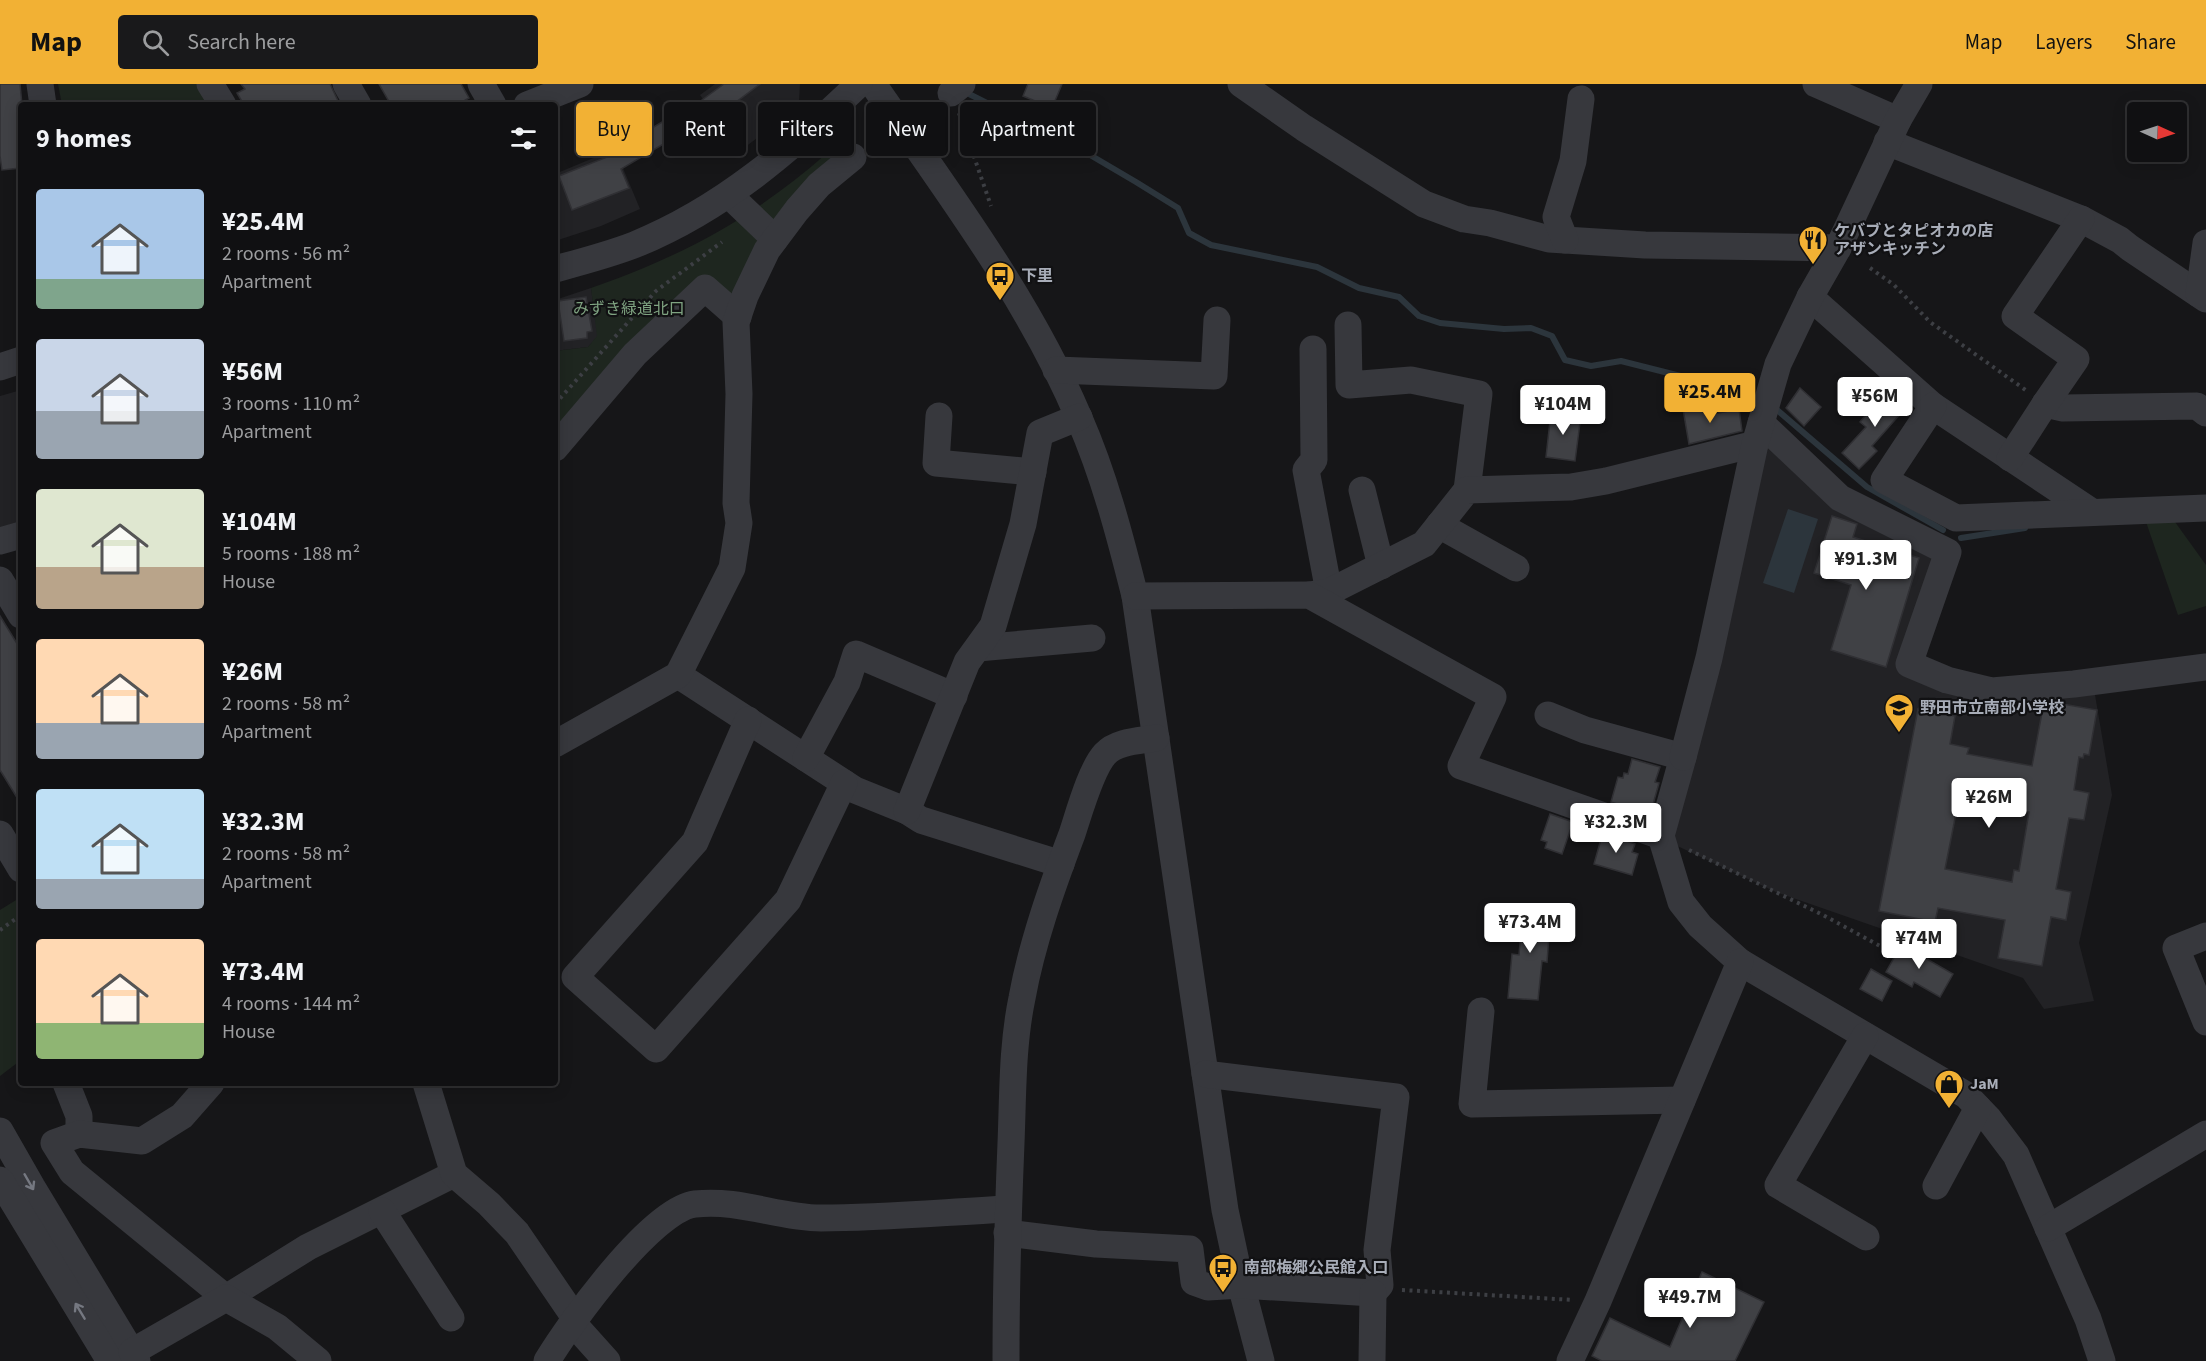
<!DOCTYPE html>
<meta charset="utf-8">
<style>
body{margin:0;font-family:"Source Sans 3","Noto Sans JP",sans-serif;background:#19191b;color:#f1f3f6;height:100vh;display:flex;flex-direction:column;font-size:22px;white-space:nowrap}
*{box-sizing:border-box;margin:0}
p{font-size:20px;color:#9c9d9f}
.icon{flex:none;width:33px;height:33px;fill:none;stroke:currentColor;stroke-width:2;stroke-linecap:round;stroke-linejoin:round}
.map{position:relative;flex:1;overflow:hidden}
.details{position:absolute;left:18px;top:18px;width:540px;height:984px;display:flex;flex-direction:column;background:#101012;border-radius:6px;box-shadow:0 3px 15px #0003,0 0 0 2px #303032}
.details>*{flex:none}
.top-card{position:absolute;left:576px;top:18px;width:570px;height:54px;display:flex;gap:12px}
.needle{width:39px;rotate:93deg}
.controls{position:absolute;left:2127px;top:18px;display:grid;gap:12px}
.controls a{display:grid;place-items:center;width:60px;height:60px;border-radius:6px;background:#101012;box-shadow:0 3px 15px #0003,0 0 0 2px #303032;font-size:30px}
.price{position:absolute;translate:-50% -51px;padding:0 14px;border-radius:6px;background:#fff;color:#222;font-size:20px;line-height:39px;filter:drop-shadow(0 2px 3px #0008)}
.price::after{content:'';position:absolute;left:50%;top:36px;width:18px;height:14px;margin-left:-9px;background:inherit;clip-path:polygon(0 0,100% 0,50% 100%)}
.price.active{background:#f2b134;color:#111}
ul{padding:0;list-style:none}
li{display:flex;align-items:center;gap:18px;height:150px;padding:0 18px}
li span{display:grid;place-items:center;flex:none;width:168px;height:120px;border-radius:6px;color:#555}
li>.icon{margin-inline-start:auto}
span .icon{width:72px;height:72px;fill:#fffc;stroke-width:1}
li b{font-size:26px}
h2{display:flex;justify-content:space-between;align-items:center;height:72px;padding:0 18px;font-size:26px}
.chip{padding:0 21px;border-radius:6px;background:#101012;box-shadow:0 3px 15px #0003,0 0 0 2px #303032;font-size:21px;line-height:54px}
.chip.active{background:#f2b134;color:#111}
header{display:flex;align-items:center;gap:36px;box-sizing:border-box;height:84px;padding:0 30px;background:#f2b134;color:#111}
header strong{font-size:28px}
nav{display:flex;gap:33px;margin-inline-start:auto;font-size:21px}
.search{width:420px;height:54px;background:#19191b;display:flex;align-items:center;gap:15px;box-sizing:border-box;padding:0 21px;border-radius:6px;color:#9c9d9f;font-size:22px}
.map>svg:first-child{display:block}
.built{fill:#222225}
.green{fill:#1e261f}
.water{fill:#2c353c}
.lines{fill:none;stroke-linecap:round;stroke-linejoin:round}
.stream{stroke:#2c353c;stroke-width:6}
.building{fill:#404145;stroke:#303034;stroke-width:1.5;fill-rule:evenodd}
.path{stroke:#3d3f44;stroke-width:4;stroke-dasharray:3 4.5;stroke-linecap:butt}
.minor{stroke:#37383d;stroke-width:27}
.oneway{stroke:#757881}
.labels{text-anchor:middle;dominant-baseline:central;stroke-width:4.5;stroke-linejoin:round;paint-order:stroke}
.poi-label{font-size:16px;font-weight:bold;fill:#a8adb8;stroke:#111113;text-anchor:start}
.park-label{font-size:16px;fill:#7fa381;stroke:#111113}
</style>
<header>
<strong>Map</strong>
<div class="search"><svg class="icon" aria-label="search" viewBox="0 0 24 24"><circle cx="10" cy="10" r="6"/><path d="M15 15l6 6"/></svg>Search here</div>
<nav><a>Map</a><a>Layers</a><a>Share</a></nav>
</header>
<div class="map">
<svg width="2206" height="1277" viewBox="0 0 2206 1277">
<rect width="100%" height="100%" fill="#161618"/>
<!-- built -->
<g class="built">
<path d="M715,0H800L799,17L769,45L740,67L700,11Z"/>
<path d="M615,65L640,125L601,142L555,157V90Z"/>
<path d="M591,204L598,252L588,263L555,267V216Z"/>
<path d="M21,306V440L0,446V312Z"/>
<path d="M1768,354L1938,468L1903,584L2094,605L2112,711L2079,859L2094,917L2044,925L2023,894L1776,808L1671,759Z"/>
</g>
<!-- green -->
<g class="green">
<path d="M58,0H199L211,21H62Z"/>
<path d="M826,70L845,72L739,216L706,196L555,356V267L588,263L597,252L591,204C683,172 753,134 826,70Z"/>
<path d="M2170,431L2206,481V522L2178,531L2144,432Z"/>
<path d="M21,813V976L0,992V826Z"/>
</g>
<!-- water -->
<path class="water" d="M1788,425L1818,435L1794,509L1763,499Z"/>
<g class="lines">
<!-- stream -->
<g class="stream">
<path d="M965,8L1085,68L1136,98L1178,124L1189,149L1211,161L1317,183L1359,204L1399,213L1419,232L1440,239L1504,245L1531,244L1552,252L1565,276L1591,282L1621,277L1724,303L1751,315"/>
<path d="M1776,325L1867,403L1943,446"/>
<path d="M1961,454L2025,444"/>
</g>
</g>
<!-- building -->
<g class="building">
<path d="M0,0H20L22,21L21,84L2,86L0,72Z"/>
<path d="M241,0H330L340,21H244L237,9L245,5Z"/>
<path d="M379,0H461L469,14L457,21H391Z"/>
<path d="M724,0H760L715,34L720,41L691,62L682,49L621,85L629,104L572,126L559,92L630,64L627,59L662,38L665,43Z"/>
<path d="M1028,0H1062L1052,24L1023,12Z"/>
<path d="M586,213L592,247L587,248V254L564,257L558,217Z"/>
<path d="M1800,304L1821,323L1804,342L1786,324Z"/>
<path d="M1889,304L1908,321L1872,362L1877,367L1859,385L1842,369L1866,343L1860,338Z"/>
<path d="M1701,322V326L1712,324L1713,330L1739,325L1742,347L1689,360L1683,325Z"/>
<path d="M1551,328L1581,331L1575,377L1546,373Z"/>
<path d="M1832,432L1857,440L1853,453L1919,474L1886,583L1831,566L1851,501L1814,489Z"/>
<path d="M0,532L21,566V720L0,686Z"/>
<path d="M2044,618H2051L2097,626L2089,671L2084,670L2083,674L2079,673L2074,706L2089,709L2084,736L2069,734L2056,805L2071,808L2066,836L2051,833L2042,882L1998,874L2005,836L1938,824L1935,838L1879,827L1918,625L1955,632L1950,660L1969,664L1967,670L2032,682ZM1959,714L2024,725V727L2029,728L2019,787L2014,786L2012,798L1945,785Z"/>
<path d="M1632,675L1660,683L1655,698L1659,699L1650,731L1611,718L1618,693L1623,694L1624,689L1628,690Z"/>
<path d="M1550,730L1573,738L1562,770L1545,764L1547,758L1541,756Z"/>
<path d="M1603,748L1635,760L1632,768L1638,770L1632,791L1594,780Z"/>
<path d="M1523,823L1551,825L1547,878L1542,877L1538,916L1508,914L1512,870L1519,871Z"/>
<path d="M1904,856L1928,869L1925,874L1953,890L1940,913L1914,898L1912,903L1886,888Z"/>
<path d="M1871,885L1892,897L1882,917L1860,905Z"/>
<path d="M1702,1188L1764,1218L1735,1277H1602L1592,1272L1610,1234L1670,1263Z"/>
</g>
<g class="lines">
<!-- path -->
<g class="path">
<path d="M959,29L991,122"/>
<path d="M1870,184L1894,201L1930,238L2027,307"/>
<path d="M555,320L656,207L722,158"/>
<path d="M1689,766L1823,831L1893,869"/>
<path d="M0,846L21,831"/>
<path d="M1402,1206L1574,1216"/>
</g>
<!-- minor -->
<g class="minor">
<path d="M40,0L43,21"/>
<path d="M210,0L223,21"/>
<path d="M346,0L358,21"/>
<path d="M481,0L493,21"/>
<path d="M873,0C946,106 1029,215 1079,334C1104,391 1120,452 1135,512L1225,1126L1241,1201L1261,1277"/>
<path d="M1241,0L1304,44L1424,120L1464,135L1490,139L1549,155L1645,161L1838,164"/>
<path d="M1816,0L1898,36"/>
<path d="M951,9L962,0"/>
<path d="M527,21L580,0"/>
<path d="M1887,58L2081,135L2120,156L2130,164L2206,215"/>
<path d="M729,111L775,155"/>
<path d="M1565,156L1556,133L1573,77L1581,15"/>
<path d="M555,185C581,178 608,171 634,161C723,125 791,65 859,0"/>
<path d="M2199,210L2206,159"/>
<path d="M1810,213L1933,322L2092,428"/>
<path d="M1348,241L1349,301L1411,296L1479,310L1467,406"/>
<path d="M1313,265L1314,376L1306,386L1329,508"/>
<path d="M0,283L21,276"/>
<path d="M1056,286L1214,292L1217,236"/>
<path d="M2045,320L2063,324L2197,322L2206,329"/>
<path d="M1933,322L1884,396L1956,434L2206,424"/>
<path d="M939,332L936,379L1033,388"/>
<path d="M1761,339L1840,414L1948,468L1909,580L1947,596L1992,607L2074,600L2206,583"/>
<path d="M555,364L635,270L705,204L738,233"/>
<path d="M2010,374L2045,320L2076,275L2015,232L2081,135"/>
<path d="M1362,406L1381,482"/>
<path d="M1439,441L1516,484"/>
<path d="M0,457L21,451"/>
<path d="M0,496L21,531"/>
<path d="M1309,511L1329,508L1424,460L1467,406L1571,403L1606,397L1755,360"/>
<path d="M1135,512L1309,511L1493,613L1461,682L1661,752"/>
<path d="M978,564L1092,554"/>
<path d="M678,591L855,706L907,727L921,736L1061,780"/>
<path d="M1548,631L1585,646L1683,673L1661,752L1681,818L1700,842L1740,878L1966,1011L1988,1034L2016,1071L2088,1235L2102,1277"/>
<path d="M748,636L695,758L575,893L656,965L788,816L844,699"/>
<path d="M555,660L678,591L732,484L739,439L736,419L739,310L736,238L745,212L767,166L797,126L819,101L853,73"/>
<path d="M1683,673L1709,574L1755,360L1778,280L1810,213L1838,164L1898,36L1919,0"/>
<path d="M806,674L847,598L856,570L954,612"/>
<path d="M907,727L967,578L993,542L1023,440L1040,349L1079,333"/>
<path d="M0,750L21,785"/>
<path d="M2206,852L2176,864L2206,938"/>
<path d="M1481,927L1472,1020L1682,1016"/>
<path d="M1865,952L1778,1101L1866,1153"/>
<path d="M66,999L79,1032V1050"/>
<path d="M211,999L182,1032L142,1057L79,1050L54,1059L72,1088L226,1214L308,1163L454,1090"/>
<path d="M426,999L454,1090L489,1120L517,1149L575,1234"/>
<path d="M0,1047L32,1103L137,1277"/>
<path d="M0,1096L110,1277"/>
<path d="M1936,1102L1978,1024"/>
<path d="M382,1127L451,1234"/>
<path d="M2048,1144L2206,1050"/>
<path d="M1007,1149L1096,1160L1190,1165L1194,1198L1208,1203L1241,1201L1373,1209L1380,1201L1377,1166L1396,1013L1205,990"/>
<path d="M572,1238L607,1277"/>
<path d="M132,1268L226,1214L277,1243L318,1277"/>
<path d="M547,1277C569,1240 652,1125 695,1120C741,1115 778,1134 821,1134C883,1134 946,1128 1008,1125"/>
<path d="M1006,1277C1006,1204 1008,1132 1011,1059C1013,1011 1012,962 1022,914C1032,859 1052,803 1072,750C1079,729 1091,685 1105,670C1117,657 1140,657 1156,654"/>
<path d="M1372,1277L1373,1209"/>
<path d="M1570,1277L1598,1217L1740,878"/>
</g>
</g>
<!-- one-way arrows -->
<defs><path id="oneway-shaft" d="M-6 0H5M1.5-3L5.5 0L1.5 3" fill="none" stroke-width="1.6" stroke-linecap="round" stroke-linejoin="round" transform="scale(1.5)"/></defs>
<g class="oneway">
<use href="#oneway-shaft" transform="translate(29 1098) rotate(60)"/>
<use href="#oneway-shaft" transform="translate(80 1227) rotate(-121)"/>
</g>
<!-- icons -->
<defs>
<g id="restaurant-pin" transform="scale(1.5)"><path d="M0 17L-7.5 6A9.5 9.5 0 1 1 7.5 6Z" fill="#f2b134" stroke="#111113"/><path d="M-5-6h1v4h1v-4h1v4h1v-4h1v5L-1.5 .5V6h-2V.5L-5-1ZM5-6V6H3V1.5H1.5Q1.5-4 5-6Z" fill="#111"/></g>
<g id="bus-pin" transform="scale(1.5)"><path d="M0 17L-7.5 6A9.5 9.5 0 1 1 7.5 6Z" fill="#f2b134" stroke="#111113"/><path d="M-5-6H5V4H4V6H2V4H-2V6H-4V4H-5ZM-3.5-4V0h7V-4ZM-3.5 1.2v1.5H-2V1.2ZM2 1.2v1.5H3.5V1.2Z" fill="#111"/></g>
<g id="school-pin" transform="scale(1.5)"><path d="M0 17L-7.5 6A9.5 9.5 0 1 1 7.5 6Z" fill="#f2b134" stroke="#111113"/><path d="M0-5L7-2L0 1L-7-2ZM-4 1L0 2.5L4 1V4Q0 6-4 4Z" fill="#111"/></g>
<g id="shop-pin" transform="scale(1.5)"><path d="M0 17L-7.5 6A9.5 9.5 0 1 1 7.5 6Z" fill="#f2b134" stroke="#111113"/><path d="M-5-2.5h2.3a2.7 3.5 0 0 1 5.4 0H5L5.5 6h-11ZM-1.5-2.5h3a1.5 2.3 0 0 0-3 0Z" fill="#111"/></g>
</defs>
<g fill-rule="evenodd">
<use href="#restaurant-pin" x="1813" y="156"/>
<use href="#bus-pin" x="1000" y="192"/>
<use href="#school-pin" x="1899" y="624"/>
<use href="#shop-pin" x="1949" y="1000"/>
<use href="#bus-pin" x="1223" y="1184"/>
</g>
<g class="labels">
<!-- poi labels -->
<g class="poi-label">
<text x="1834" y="147">ケバブとタピオカの店<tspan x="1834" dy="18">アザンキッチン</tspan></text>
<text x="1021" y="192">下里</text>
<text x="1920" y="624">野田市立南部小学校</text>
<text x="1970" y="1000">JaM</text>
<text x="1244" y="1184">南部梅郷公民館入口</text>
</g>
<!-- park labels -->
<g class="park-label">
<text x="629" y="225">みずき緑道北口</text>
</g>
</g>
</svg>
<div class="controls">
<a><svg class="needle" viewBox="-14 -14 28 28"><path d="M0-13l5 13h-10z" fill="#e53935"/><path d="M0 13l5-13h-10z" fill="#9c9d9f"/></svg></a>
</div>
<b class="price active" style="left:1710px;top:340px">¥25.4M</b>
<b class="price" style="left:1875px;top:344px">¥56M</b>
<b class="price" style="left:1563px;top:352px">¥104M</b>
<b class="price" style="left:1866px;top:507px">¥91.3M</b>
<b class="price" style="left:1989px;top:745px">¥26M</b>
<b class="price" style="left:1616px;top:770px">¥32.3M</b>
<b class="price" style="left:1530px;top:870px">¥73.4M</b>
<b class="price" style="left:1919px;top:886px">¥74M</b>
<b class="price" style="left:1690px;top:1245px">¥49.7M</b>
<div class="top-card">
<a class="chip active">Buy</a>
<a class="chip">Rent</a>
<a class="chip">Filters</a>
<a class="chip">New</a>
<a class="chip">Apartment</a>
</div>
<section class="details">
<h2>9 homes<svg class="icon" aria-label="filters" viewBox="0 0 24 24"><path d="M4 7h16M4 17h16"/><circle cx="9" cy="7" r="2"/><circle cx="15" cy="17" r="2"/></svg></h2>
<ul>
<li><span style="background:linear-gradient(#a9c7e8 75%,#7fa58c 0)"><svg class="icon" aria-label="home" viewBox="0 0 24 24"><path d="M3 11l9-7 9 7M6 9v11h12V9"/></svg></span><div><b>¥25.4M</b><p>2 rooms · 56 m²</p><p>Apartment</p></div></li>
<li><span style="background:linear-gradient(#c9d6e8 60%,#9aa5b1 0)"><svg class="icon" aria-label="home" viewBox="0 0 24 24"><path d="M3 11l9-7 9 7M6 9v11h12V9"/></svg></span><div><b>¥56M</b><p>3 rooms · 110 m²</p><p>Apartment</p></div></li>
<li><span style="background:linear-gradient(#dfe7d0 65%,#b9a48a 0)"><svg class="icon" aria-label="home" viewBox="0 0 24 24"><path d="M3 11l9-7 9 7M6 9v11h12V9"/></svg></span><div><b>¥104M</b><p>5 rooms · 188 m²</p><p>House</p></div></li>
<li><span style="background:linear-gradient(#ffd9b3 70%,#9aa5b1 0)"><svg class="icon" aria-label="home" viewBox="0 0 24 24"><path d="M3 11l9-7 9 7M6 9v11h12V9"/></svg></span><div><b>¥26M</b><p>2 rooms · 58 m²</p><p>Apartment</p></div></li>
<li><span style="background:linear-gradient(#bfe0f5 75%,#9aa5b1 0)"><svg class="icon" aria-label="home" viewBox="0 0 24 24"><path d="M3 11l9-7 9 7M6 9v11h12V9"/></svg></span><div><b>¥32.3M</b><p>2 rooms · 58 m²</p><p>Apartment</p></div></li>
<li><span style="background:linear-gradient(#ffd9b3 70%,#8fb573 0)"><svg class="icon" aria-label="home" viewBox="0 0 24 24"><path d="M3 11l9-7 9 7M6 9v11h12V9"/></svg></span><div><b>¥73.4M</b><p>4 rooms · 144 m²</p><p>House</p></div></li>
</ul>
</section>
</div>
